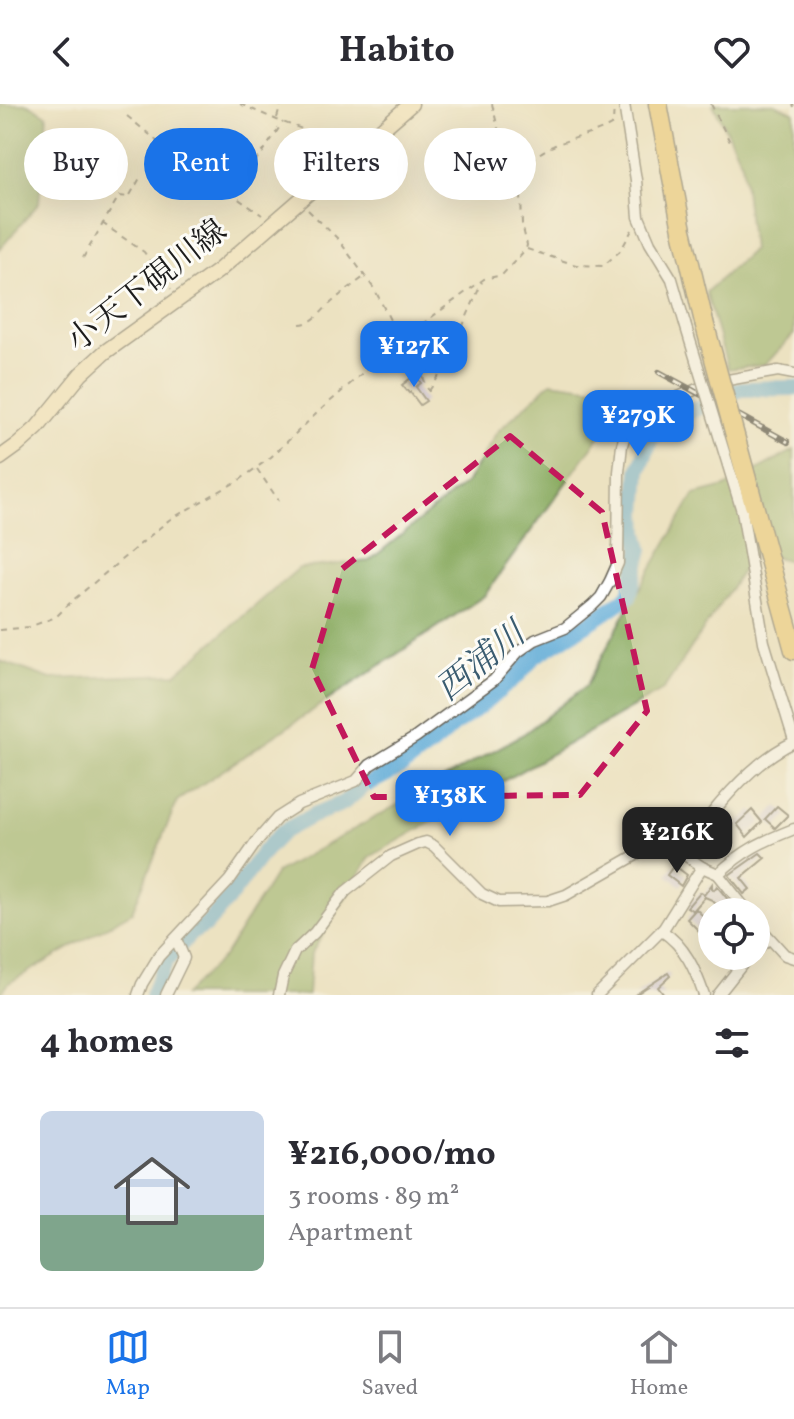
<!DOCTYPE html>
<meta charset="utf-8">
<style>
body{margin:0;font-family:Vollkorn,"Noto Serif JP",serif;background:#f2f2f3;color:#2b2b33;height:100vh;display:flex;flex-direction:column;font-size:30px;white-space:nowrap}
*{box-sizing:border-box;margin:0}
p{font-size:26px;color:#7c7c81}
.icon{flex:none;width:44px;height:44px;fill:none;stroke:currentColor;stroke-width:2;stroke-linecap:round;stroke-linejoin:round}
.map{position:relative;height:891px;overflow:hidden}
.sheet{display:flex;flex-direction:column;background:#fff;flex:1}
.sheet>*{flex:none}
.banner{position:absolute;left:24px;top:24px;width:746px;height:72px;display:flex;gap:16px}
.tools{position:absolute;left:698px;top:794px;display:grid;gap:16px}
.tools a{display:grid;place-items:center;width:72px;height:72px;border-radius:50%;background:#fff;box-shadow:0 8px 32px #0002;font-size:40px}
.price{position:absolute;translate:-50% -68px;padding:0 18px;border-radius:16px;background:#1a73e8;color:#fff;font-size:26px;line-height:52px;filter:drop-shadow(0 2px 4px #0008)}
.price::after{content:'';position:absolute;left:50%;top:48px;width:24px;height:18px;margin-left:-12px;background:inherit;clip-path:polygon(0 0,100% 0,50% 100%)}
.price.on{background:#222;color:#fff}
ul{padding:0;list-style:none}
li{display:flex;align-items:center;gap:24px;height:200px;padding:0 40px}
li+li{border-top:2px solid #e1e1e2}
li span{display:grid;place-items:center;flex:none;width:224px;height:160px;border-radius:12px;color:#555}
li>.icon{margin-inline-start:auto}
span .icon{width:96px;height:96px;fill:#fffc;stroke-width:1}
li b{font-size:34px}
h2{display:flex;justify-content:space-between;align-items:center;height:96px;padding:0 40px;font-size:34px}
.pill{padding:0 28px;border-radius:36px;background:#fff;box-shadow:0 8px 32px #0002;font-size:28px;line-height:72px}
.pill.on{background:#1a73e8;color:#fff}
header{display:flex;justify-content:space-between;align-items:center;height:104px;padding:0 40px;background:#fff;font-size:36px;font-weight:700}
.menu{display:flex;justify-content:space-around;align-items:center;height:112px;border-top:2px solid #e1e1e2;background:#fff;font-size:22px;color:#7c7c81}
.menu a{display:grid;justify-items:center;gap:4px}
.menu .on{color:#1a73e8}
.map>svg:first-child{display:block}
.forest{fill:#86a85c;stroke:#51623c;stroke-width:2}
.lines{fill:none;stroke-linecap:round;stroke-linejoin:round}
.river{stroke:#5eaad6;stroke-width:16}
.building{fill:#b8b0e1}
.minor-casing{stroke:#656156;stroke-width:13}
.secondary-casing{stroke:#656156;stroke-width:17}
.motorway-casing{stroke:#656156;stroke-width:21}
.path{stroke:#656156;stroke-width:2;stroke-dasharray:6 6;stroke-linecap:butt}
.minor{stroke:#fff;stroke-width:10}
.secondary{stroke:#f8e8c3;stroke-width:14}
.motorway{stroke:#edc569;stroke-width:18}
.rail-casing{stroke:#1c1c1c;stroke-width:6}
.rail{stroke:#fdfcf7;stroke-width:3;stroke-dasharray:9;stroke-linecap:butt}
.minor-bridge-casing{stroke:#656156;stroke-width:13;stroke-linecap:butt}
.motorway-bridge-casing{stroke:#656156;stroke-width:21;stroke-linecap:butt}
.minor-bridge{stroke:#fff;stroke-width:10}
.motorway-bridge{stroke:#edc569;stroke-width:18}
.marked{fill:none;stroke:#c2185b;stroke-width:6;stroke-dasharray:16 10;stroke-linejoin:round}
.labels{text-anchor:middle;dominant-baseline:central;stroke-width:6;stroke-linejoin:round;paint-order:stroke}
.street-label{font-size:32px;fill:#1c1c1c;stroke:#fdfcf7}
.water-label{font-size:34px;font-style:italic;fill:#3a5c70;stroke:#fdfcf7}
</style>
<header><svg class="icon" aria-label="back" viewBox="0 0 24 24"><path d="M15 5l-7 7 7 7"/></svg>Habito<svg class="icon" aria-label="heart" viewBox="0 0 24 24"><path d="M12 20l-8-8c-3-5 5-10 8-4 3-6 11-1 8 4z"/></svg></header>
<div class="map">
<svg width="794" height="891" viewBox="0 0 794 891">
<rect width="100%" height="100%" fill="#fdfcf7"/>
<filter id="ink" filterUnits="userSpaceOnUse"><feTurbulence type="fractalNoise" baseFrequency=".0125" numOctaves="2"/><feDisplacementMap in="SourceGraphic" scale="16" xChannelSelector="R" yChannelSelector="G"/><feConvolveMatrix kernelMatrix="1 2 1 2 8 2 1 2 1" color-interpolation-filters="sRGB"/></filter>
<filter id="wash" filterUnits="userSpaceOnUse"><feTurbulence type="fractalNoise" baseFrequency=".006" numOctaves="4" result="noise"/><feDisplacementMap in="SourceGraphic" scale="32" xChannelSelector="R" yChannelSelector="G"/><feGaussianBlur stdDeviation="1.8" result="paint"/><feColorMatrix in="noise" values="0 0 0 0 0 0 0 0 0 0 0 0 0 0 0 0 0 1.4 0 .05"/><feComposite in="paint" operator="in"/></filter>
<g filter="url(#wash)">
<rect width="100%" height="100%" fill="#ece2c1"/>
<!-- forest -->
<g class="forest">
<path d="M0,0H28L47,11L39,99L0,145Z"/>
<path d="M713,0H775L794,8V230L765,261L728,265L706,188L752,146L742,59Z"/>
<path d="M551,278L631,289L484,492L177,697L132,808L9,879L0,891V557L51,575L176,570L299,464L369,457L467,378L497,328Z"/>
<path d="M794,346V458L755,448L663,586L370,753L311,850L308,891H184L224,852L276,769L525,629L587,581L627,506L694,391L725,383Z"/>
</g>
<g class="lines">
<!-- river -->
<path class="river" d="M152,891L166,857L191,829L206,821L225,799L265,746L282,728L314,711L343,699L364,682L401,663L440,634L454,621L483,600L519,570L535,552L600,512L629,492L641,445L637,429L636,409L639,367L651,334L671,318L692,307L741,285L794,284"/>
</g>
<g id="blocks">
<!-- building -->
<g class="building">
<path d="M415,271L421,279L416,283L426,297L420,301L410,288L409,289L402,281Z"/>
<path d="M777,702L788,711L775,724L765,715Z"/>
<path d="M752,706L762,718L747,733L737,720Z"/>
<path d="M760,749L765,754L741,774L750,785L744,790L729,771Z"/>
<path d="M674,761L687,771L681,782L667,771Z"/>
<path d="M712,780V784L714,786L717,782L738,808H723L712,796L705,793L693,807L687,803L700,788L704,791Z"/>
<path d="M696,805L709,818L700,828L687,815Z"/>
<path d="M668,869L670,872L658,883L664,891H635Z"/>
</g>
</g>
</g>
<g filter="url(#ink)">
<use href="#blocks" fill-opacity="0" stroke="#656156" stroke-width="2"/>
<g class="lines">
<!-- minor casing -->
<g class="minor-casing">
<g id="minor">
<path d="M624,0L636,76L639,113L650,139L672,175L685,220"/>
<path d="M742,407L764,538L794,636"/>
<path d="M682,749C710,710 749,659 794,638"/>
<path d="M718,770C744,746 761,738 794,725"/>
<path d="M756,819L785,851L794,854"/>
<path d="M662,827C685,842 695,865 704,891"/>
<path d="M756,845L769,835"/>
<path d="M138,891L142,880L159,852L229,777L257,737L277,714L299,700L356,677L370,661L416,633L494,576L518,548L535,536L565,524L592,502L601,493L610,477L618,459L619,368L622,341L628,321L641,309L711,279L778,267L794,270"/>
<path d="M166,891L184,854L176,835"/>
<path d="M279,891L283,872L295,847L315,828L345,788L391,752L418,740L426,738L434,742L482,790L499,798L548,797L566,791L650,743L660,742L682,749L702,763L718,770L748,808"/>
<path d="M597,891L664,824L702,763"/>
<path d="M718,891L749,852"/>
</g>
</g>
<!-- secondary casing -->
<g class="secondary-casing">
<path id="secondary" d="M0,354L18,341L37,324L81,270L105,248L218,167L411,0"/>
</g>
<!-- motorway casing -->
<g class="motorway-casing">
<g id="motorway">
<path d="M658,0L682,126L704,218"/>
<path d="M754,401L794,546"/>
</g>
</g>
<!-- path -->
<g class="path">
<path d="M240,0L277,16L308,27L321,39L337,47"/>
<path d="M492,0C498,22 501,49 519,64"/>
<path d="M711,0L731,40"/>
<path d="M793,0L794,3"/>
<path d="M127,12L155,35L164,49L198,71H214L237,94L262,111"/>
<path d="M277,14L281,0"/>
<path d="M521,64C531,56 541,47 553,42C573,33 594,31 613,20L614,0"/>
<path d="M230,85L263,48L283,18"/>
<path d="M308,106L338,135L375,186L400,236L423,273L429,288"/>
<path d="M102,119L144,148L171,185"/>
<path d="M527,145L576,161L603,162L621,146L632,126"/>
<path d="M83,154L119,92L129,93L140,74"/>
<path d="M300,220C315,219 321,207 332,198C342,189 353,181 364,173"/>
<path d="M429,287L445,263L482,178"/>
<path d="M257,365L279,397"/>
<path d="M0,526L29,523L56,513L72,497L169,416L241,375L271,353L316,310L400,236L484,175L502,171L526,145L527,141L522,120L520,65"/>
</g>
<!-- minor -->
<use href="#minor" class="minor"/>
<!-- secondary -->
<use href="#secondary" class="secondary"/>
<!-- motorway -->
<use href="#motorway" class="motorway"/>
<!-- rail casing -->
<g class="rail-casing">
<path id="rail" d="M659,268L788,338"/>
</g>
<!-- rail -->
<use href="#rail" class="rail"/>
<!-- minor-bridge casing -->
<g class="minor-bridge-casing">
<path id="minor-bridge" d="M685,220L742,407"/>
</g>
<!-- motorway-bridge casing -->
<g class="motorway-bridge-casing">
<path id="motorway-bridge" d="M704,218L754,401"/>
</g>
<!-- minor-bridge -->
<use href="#minor-bridge" class="minor-bridge"/>
<!-- motorway-bridge -->
<use href="#motorway-bridge" class="motorway-bridge"/>
</g>
</g>
<!-- marked area -->
<path d="M0 0H794V891H0ZM510,332L602,408L647,607L580,691L374,693L312,565L342,465Z" fill="#ece2c1" fill-opacity=".55" fill-rule="evenodd"/>
<path class="marked" d="M510,332L602,408L647,607L580,691L374,693L312,565L342,465Z"/>
<g class="labels">
<!-- street labels -->
<g class="street-label">
<text transform="translate(148 183) rotate(-38)">小天下硯川線</text>
</g>
<!-- water labels -->
<g class="water-label">
<text transform="translate(482 559) rotate(-39)">西浦川</text>
</g>
</g>
</svg>
<div class="tools">
<a><svg class="icon" aria-label="locate" viewBox="0 0 24 24"><circle cx="12" cy="12" r="6"/><path d="M12 2v4M12 18v4M2 12h4M18 12h4"/></svg></a>
</div>
<b class="price" style="left:414px;top:285px">¥127K</b>
<b class="price" style="left:638px;top:354px">¥279K</b>
<b class="price" style="left:450px;top:734px">¥138K</b>
<b class="price on" style="left:677px;top:771px">¥216K</b>
<div class="banner">
<a class="pill">Buy</a>
<a class="pill on">Rent</a>
<a class="pill">Filters</a>
<a class="pill">New</a>
</div>
</div>
<section class="sheet">
<h2>4 homes<svg class="icon" aria-label="filters" viewBox="0 0 24 24"><path d="M4 7h16M4 17h16"/><circle cx="9" cy="7" r="2"/><circle cx="15" cy="17" r="2"/></svg></h2>
<ul>
<li><span style="background:linear-gradient(#c9d6e8 65%,#7fa58c 0)"><svg class="icon" aria-label="home" viewBox="0 0 24 24"><path d="M3 11l9-7 9 7M6 9v11h12V9"/></svg></span><div><b>¥216,000/mo</b><p>3 rooms · 89 m²</p><p>Apartment</p></div></li>
</ul>
</section>
<nav class="menu">
<a class="on"><svg class="icon" aria-label="map" viewBox="0 0 24 24"><path d="M3 6l6-2 6 2 6-2v14l-6 2-6-2-6 2zM9 4v14M15 6v14"/></svg>Map</a>
<a><svg class="icon" aria-label="saved" viewBox="0 0 24 24"><path d="M7 4h10v16l-5-4-5 4z"/></svg>Saved</a>
<a><svg class="icon" aria-label="home" viewBox="0 0 24 24"><path d="M3 11l9-7 9 7M6 9v11h12V9"/></svg>Home</a>
</nav>
